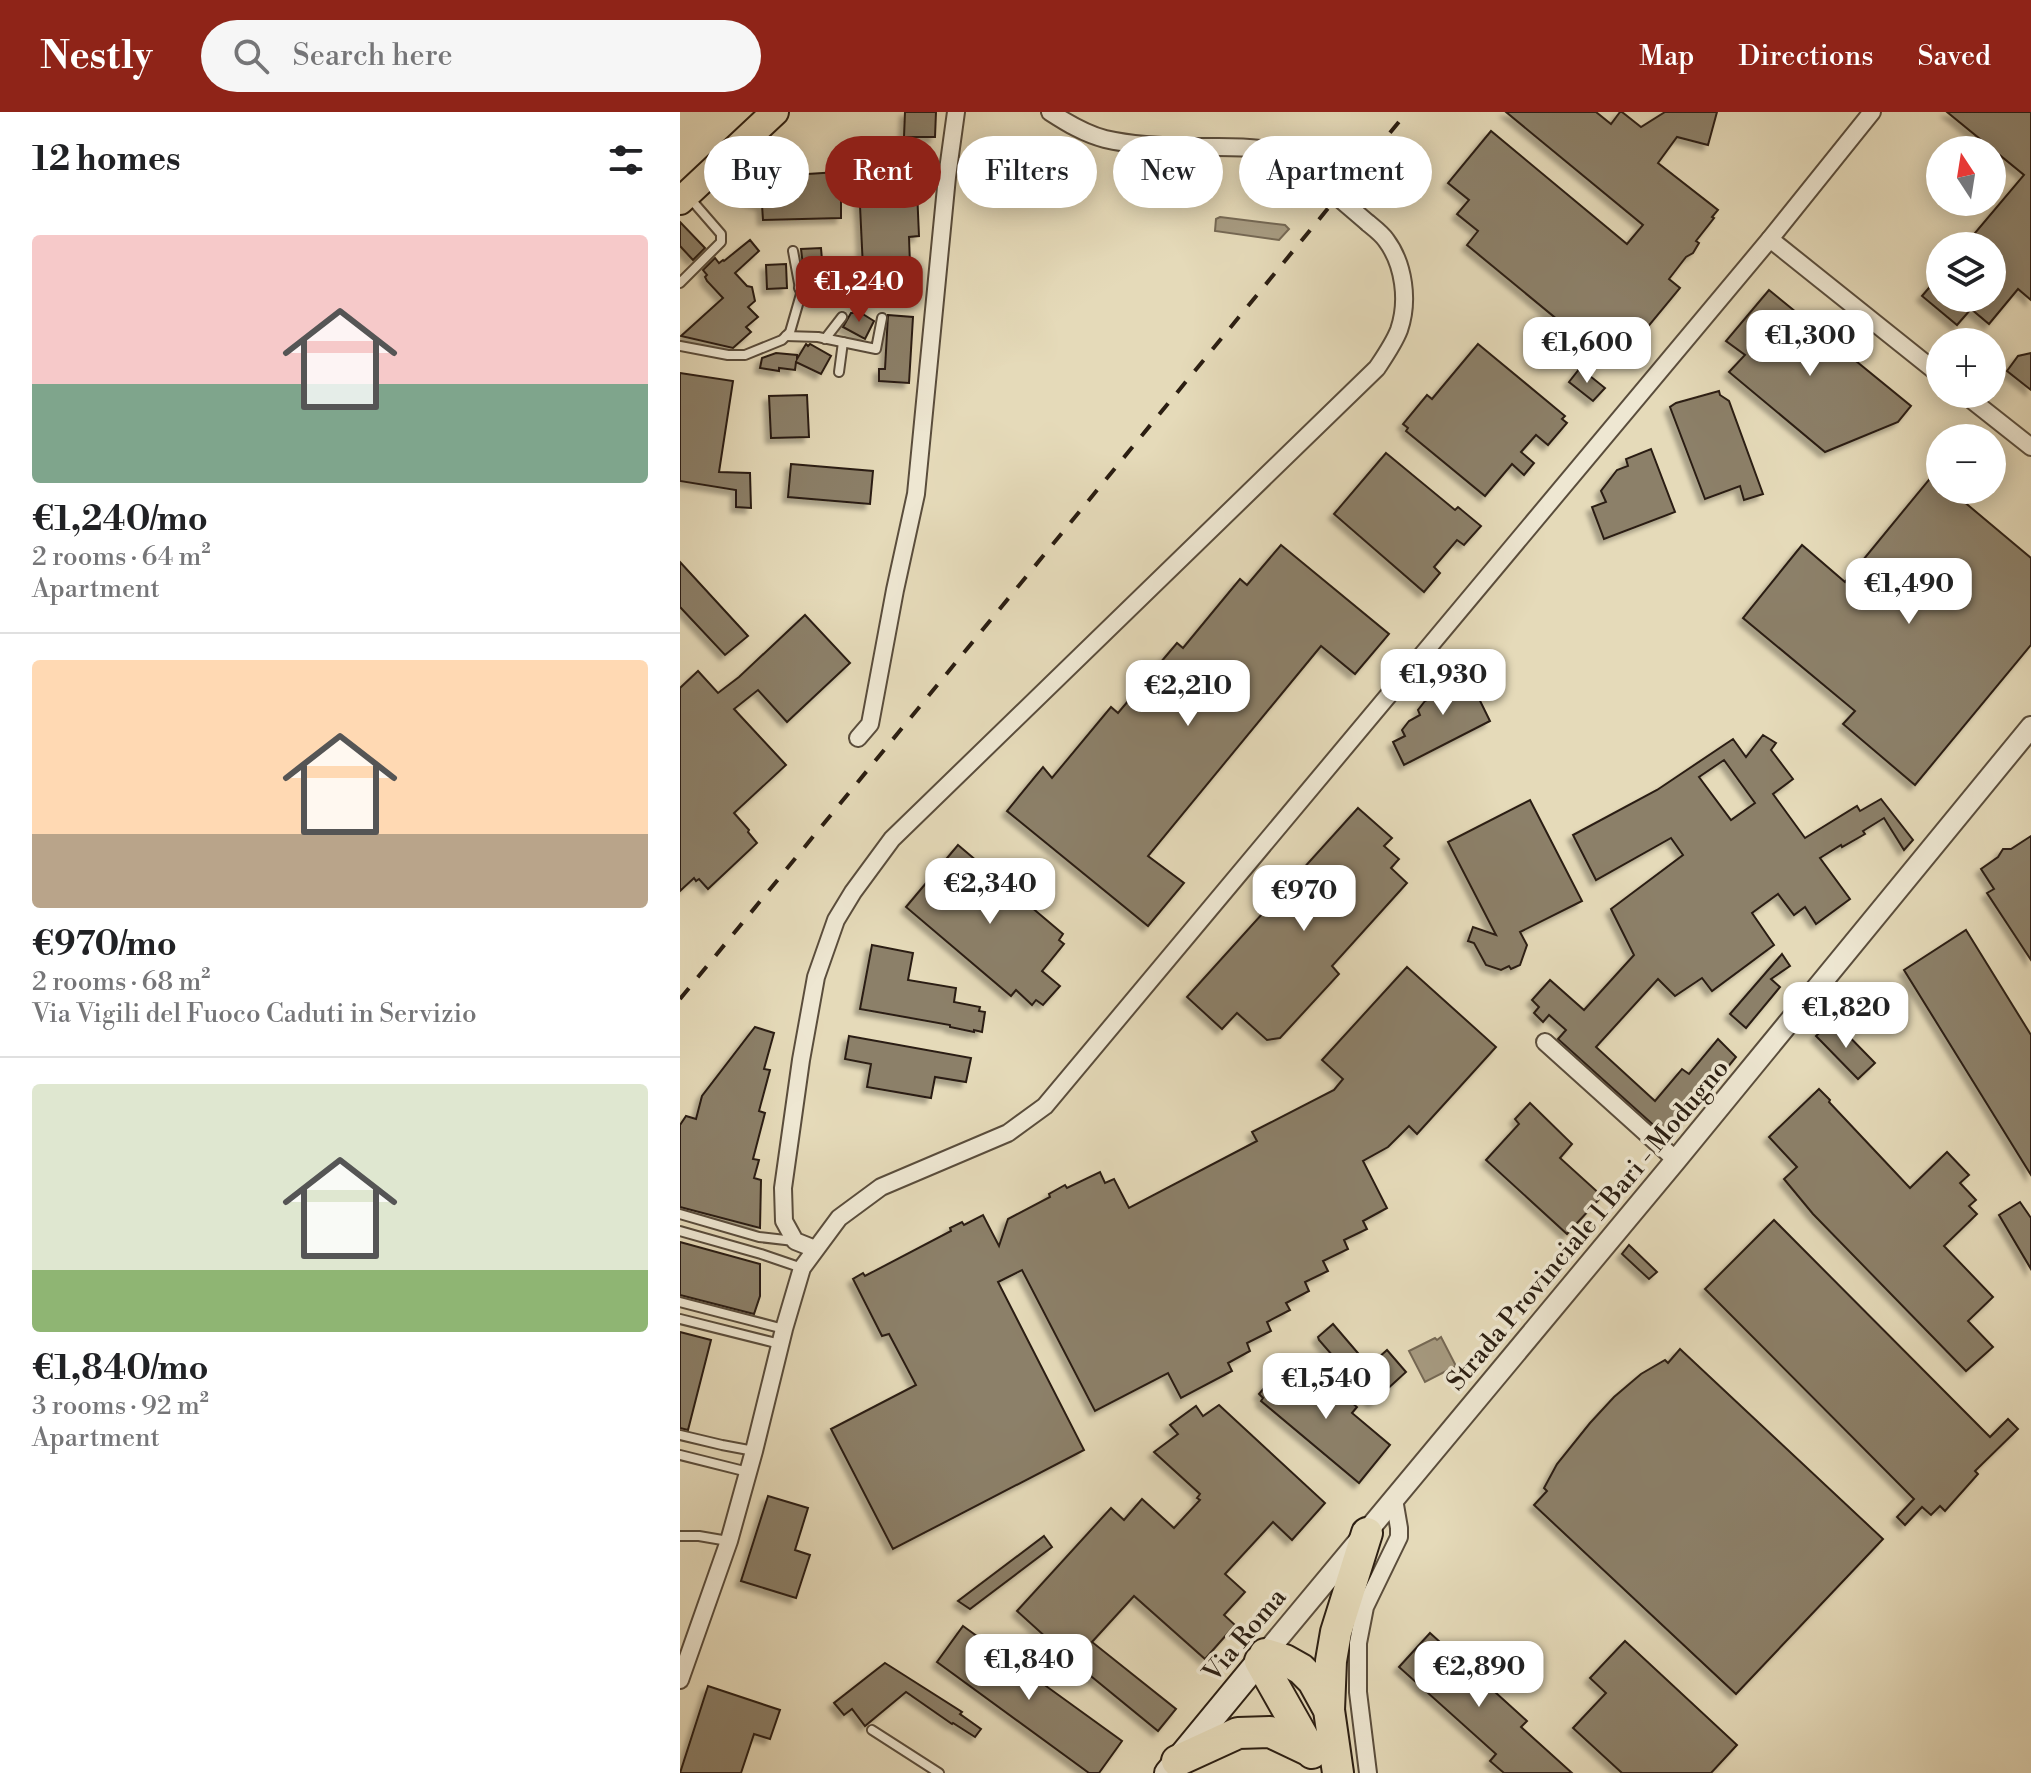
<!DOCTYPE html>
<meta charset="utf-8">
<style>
body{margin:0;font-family:"Libre Bodoni",serif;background:#f6f6f6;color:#202124;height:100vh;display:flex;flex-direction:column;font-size:30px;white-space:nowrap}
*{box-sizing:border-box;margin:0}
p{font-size:26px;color:#757577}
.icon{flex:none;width:44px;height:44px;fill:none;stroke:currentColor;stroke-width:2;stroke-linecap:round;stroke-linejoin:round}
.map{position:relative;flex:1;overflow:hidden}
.details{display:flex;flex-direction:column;background:#fff;width:680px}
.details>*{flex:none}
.banner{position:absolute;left:24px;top:24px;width:760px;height:72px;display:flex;gap:16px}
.needle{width:52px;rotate:348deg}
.fabs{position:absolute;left:1246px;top:24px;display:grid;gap:16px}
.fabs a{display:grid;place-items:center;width:80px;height:80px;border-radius:50%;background:#fff;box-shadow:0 4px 20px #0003;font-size:40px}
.price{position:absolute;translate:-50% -68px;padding:0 18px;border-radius:16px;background:#fff;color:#222;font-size:26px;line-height:52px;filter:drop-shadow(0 2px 4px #0008)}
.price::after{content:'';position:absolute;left:50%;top:48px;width:24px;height:18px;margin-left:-12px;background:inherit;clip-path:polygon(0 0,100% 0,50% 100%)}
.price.current{background:#8f2418;color:#fff}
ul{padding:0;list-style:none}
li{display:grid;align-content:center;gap:16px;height:424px;padding:0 32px}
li+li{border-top:2px solid #e0e0e0}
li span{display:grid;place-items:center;height:248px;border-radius:8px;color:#555}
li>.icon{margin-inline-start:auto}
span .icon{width:144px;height:144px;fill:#fffc;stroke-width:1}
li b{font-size:34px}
h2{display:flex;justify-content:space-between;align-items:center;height:96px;padding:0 32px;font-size:34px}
.pill{padding:0 28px;border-radius:36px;background:#fff;box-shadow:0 4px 20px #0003;font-size:28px;line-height:72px}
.pill.current{background:#8f2418;color:#fff}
header{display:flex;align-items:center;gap:48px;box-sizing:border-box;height:112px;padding:0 40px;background:#8f2418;color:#fff}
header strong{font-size:38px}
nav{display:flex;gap:44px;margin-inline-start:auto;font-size:28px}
.search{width:560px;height:72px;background:#f6f6f6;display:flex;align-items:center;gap:20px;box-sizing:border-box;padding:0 28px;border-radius:44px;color:#757577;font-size:30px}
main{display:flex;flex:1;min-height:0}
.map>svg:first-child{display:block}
.water{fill:#a69a80;stroke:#756854;stroke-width:2}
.building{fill:#8c8069;stroke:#2b1e12;stroke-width:2;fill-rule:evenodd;filter:url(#shadow)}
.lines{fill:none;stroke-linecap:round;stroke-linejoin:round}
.service-casing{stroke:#5a4d3c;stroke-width:12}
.minor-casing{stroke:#5a4d3c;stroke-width:20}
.tertiary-casing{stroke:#5a4d3c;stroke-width:24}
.secondary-casing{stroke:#2b1e12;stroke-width:28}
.primary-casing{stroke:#2b1e12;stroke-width:30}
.motorway-casing{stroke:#2b1e12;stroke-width:34}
.service{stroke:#eee7d2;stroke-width:8}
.minor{stroke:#eee7d2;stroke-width:16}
.tertiary{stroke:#eee7d2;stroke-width:20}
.secondary{stroke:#eee7d2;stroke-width:24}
.primary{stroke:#e5dab9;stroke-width:26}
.motorway{stroke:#e5dab9;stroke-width:30}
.rail{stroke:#2b1e12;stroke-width:4;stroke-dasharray:14 14;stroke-linecap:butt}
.minor-bridge-casing{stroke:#5a4d3c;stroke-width:20;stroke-linecap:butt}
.minor-bridge{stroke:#eee7d2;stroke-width:16}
.labels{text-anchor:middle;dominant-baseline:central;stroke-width:7;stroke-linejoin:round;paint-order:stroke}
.street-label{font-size:26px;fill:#2b1e12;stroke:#eee7d2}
</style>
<header>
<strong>Nestly</strong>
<div class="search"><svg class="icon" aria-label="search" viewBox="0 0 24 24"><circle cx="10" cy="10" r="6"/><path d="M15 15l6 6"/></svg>Search here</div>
<nav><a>Map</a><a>Directions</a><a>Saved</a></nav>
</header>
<main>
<section class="details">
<h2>12 homes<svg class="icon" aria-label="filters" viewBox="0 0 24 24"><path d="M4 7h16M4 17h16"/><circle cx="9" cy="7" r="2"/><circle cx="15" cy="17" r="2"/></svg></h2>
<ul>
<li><span style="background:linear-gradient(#f6c9c9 60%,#7fa58c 0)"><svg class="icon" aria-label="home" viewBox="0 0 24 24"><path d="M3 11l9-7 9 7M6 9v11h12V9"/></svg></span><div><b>€1,240/mo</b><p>2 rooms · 64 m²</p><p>Apartment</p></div></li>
<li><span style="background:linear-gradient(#ffd9b3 70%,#b9a48a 0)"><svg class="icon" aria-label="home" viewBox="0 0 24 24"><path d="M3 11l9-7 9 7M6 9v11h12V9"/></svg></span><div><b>€970/mo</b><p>2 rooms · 68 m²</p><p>Via Vigili del Fuoco Caduti in Servizio</p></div></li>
<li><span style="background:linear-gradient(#dfe7d0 75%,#8fb573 0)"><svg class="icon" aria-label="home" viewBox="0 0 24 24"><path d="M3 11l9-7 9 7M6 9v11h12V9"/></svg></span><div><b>€1,840/mo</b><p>3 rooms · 92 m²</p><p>Apartment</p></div></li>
</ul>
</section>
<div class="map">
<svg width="1351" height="1661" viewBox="0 0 1351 1661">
<defs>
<filter id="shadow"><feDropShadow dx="-5" dy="5" stdDeviation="2" flood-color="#0004"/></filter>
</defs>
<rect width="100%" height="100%" fill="#e5dab9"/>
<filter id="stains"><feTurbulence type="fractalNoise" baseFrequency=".0025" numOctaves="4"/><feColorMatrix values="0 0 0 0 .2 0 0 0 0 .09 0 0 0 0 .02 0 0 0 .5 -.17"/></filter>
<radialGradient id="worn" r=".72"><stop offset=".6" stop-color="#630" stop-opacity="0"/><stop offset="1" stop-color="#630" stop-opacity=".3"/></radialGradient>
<!-- water -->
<g class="water">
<path d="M540,105L605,113L609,117L599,128L535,119L536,107Z"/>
<path d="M761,1225L776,1254L745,1270L729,1239L755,1226L757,1228Z"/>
</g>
<!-- building -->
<g class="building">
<path d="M225,0H256L255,25H224Z"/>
<path d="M826,0H916L931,12L940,0H942L961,15L985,0H1037L1028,33L997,25L978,51L1038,98L1032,105L1034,106L1016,129L1019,131L1013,141L1006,145L989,167L1000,176L956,229L960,232L948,246L926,231L918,241L787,133L798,119L777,102L789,88L768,71L811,19L947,132L963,113Z"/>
<path d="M1267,0H1351V188L1338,177L1309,212L1291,197L1277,213L1242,184L1260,163V186H1312V134H1284L1344,63Z"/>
<path d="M236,55L239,124L229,125L231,180L181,183L184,177L179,73L161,74V106L83,108L82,93L60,86L82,79L81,65Z"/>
<path d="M0,110L25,136L13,148L0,134Z"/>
<path d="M70,128L79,139L55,161L67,174L72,175L75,189L68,195L78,205L66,215L71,220L53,236L1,224L43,186L27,169L25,165L27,163L23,158L35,146L39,151L43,148L44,149Z"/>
<path d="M141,136L143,160L124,161L121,137Z"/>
<path d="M106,152L107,176L87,177L86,153Z"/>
<path d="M1089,178L1231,294L1218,310L1145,340L1049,260L1065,243L1046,229Z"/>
<path d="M171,201H181L194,209L185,227L163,215Z"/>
<path d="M208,203L233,205L229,271L199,269V257H205Z"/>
<path d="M126,232L128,234L130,232L151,244L141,262L116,250L115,258L99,256V259L80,256L82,246L96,241L117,243V247Z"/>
<path d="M798,232L885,304L882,307L887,311L868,333L856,323L841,340L854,351L844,363L832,352L805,384L726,319L728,316L723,312L747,283L752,287Z"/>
<path d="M1351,241V278L1327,259L1338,244Z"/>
<path d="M900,256L925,276L913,289L889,270Z"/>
<path d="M0,261L53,269L39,360L70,361L71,396L56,395V378L0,369Z"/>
<path d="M1039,279L1040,283L1049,289L1083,382L1064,388L1060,374L1025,387L990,295L996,291Z"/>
<path d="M127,283L129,325L91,326L89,284Z"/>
<path d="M971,337L995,400L924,427L912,395L926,390L921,379L937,358L948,354L946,347Z"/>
<path d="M706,341L775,398L778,395L801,414L784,433L777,428L754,455L760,461L744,480L654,402Z"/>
<path d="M111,352L193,359L190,392L108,385Z"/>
<path d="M1252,364L1260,370V378H1270L1351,446V533L1235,673L1163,612L1175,599L1063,506L1122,433L1165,470Z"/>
<path d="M601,433L709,522L675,562L641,534L468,744L504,771L468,814L327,699L363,655L372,666L431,595L438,601L497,531L503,536L560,467L567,473Z"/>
<path d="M0,450L68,524L45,543L0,495Z"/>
<path d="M125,503L170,551L107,610L78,578L54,597L106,653L54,701L69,718L68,720L77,731L28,777L19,767L16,769L14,766L0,779V576L18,559L38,581L59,565Z"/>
<path d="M779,546L810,609L724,653L713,630L725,624L722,618L729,609L740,603L738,598L745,589L757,583L755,578L762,569L773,563L770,558Z"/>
<path d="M1083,623L1096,631L1091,638L1113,667L1093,682L1125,726L1177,694L1180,699L1201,687L1233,728L1224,738L1204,706L1183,719L1185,722L1162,735L1161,733L1140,746L1170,787L1136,812L1125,795L1114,803L1098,782L1072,801L1094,833L1032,879L1022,866L995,884L978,867L916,935L975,989L1002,957L1009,962L1038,927L1056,945L989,1027L878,927L886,918L869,903L863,910L854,901L859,895L852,888L870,868L904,898L954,843L931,797L1003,743L991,726L916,768L893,723L977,678L1053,627L1066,645ZM1044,648L1075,691L1051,708L1019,665Z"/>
<path d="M850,688L902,789L840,820L847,833L840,853L831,857L829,854L821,858L806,853L794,831L788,829L793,815L816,823L768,730Z"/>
<path d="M678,696L712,726L704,734L719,747L711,756L727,771L652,854L659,862L600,926L587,928L557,901L542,917L507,885Z"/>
<path d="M1351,724V848L1307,781L1314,777L1301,757L1318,745L1323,737H1331Z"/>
<path d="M278,733L383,822L379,828L384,832L362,859L380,874L363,893L356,888L352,893L336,878L331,884L226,795Z"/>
<path d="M1286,818L1351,923V1063L1224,858Z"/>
<path d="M192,833L233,841L228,868L276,876L274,890L300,895L299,899L305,900L302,920L294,918V920L270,915V913L180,897Z"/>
<path d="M1102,842L1110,854L1091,867L1100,875L1066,916L1050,902Z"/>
<path d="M727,855L816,935L737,1022L729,1014L708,1035L683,1049L707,1096L683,1109L687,1117L664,1128L668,1137L643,1149L648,1159L625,1170L629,1179L606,1191L610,1198L587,1210L591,1219L567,1231L570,1239L548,1251L552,1259L501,1286L488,1261L415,1299L342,1158L318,1170L404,1338L213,1437L151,1317L236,1273L209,1222L202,1224L173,1167L183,1161L185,1164L271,1119L270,1116L282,1110L284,1113L303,1103L319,1134L328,1107L370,1085L369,1082L385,1073L387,1076L420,1060L425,1071L434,1067L449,1096L577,1029L572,1020L654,978L663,967L642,948Z"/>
<path d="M1153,908L1195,951L1178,967L1136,924Z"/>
<path d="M75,915L94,921L84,957L90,958L79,999L85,1001L73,1047L79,1048L74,1066L81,1068L80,1116L0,1095V1013L6,1004L16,1007L22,984Z"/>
<path d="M169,924L291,946L286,970L255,965L251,986L187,975L191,952L165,947Z"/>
<path d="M1139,977L1150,988L1149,990L1230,1076L1267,1040L1289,1063L1280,1071L1296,1088L1289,1094L1297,1102L1264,1134L1313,1185L1288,1209L1313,1235L1286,1259L1133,1102L1104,1067L1117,1055L1089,1025Z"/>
<path d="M850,991L892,1032L880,1046L922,1084L887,1122L806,1048L839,1012L835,1007Z"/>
<path d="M1340,1090L1351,1106V1157L1319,1103Z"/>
<path d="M1094,1108L1310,1325L1328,1307L1338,1317L1295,1359L1298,1362L1265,1399L1260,1394L1251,1403L1242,1395L1225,1413L1217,1405L1234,1387L1025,1177Z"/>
<path d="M0,1130L80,1152V1184L74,1202L0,1183Z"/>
<path d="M949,1133L977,1160L969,1167L942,1142Z"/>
<path d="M653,1212L689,1254L707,1238L726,1260L693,1290L639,1228L638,1225Z"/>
<path d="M0,1220L31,1228L8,1318L0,1316Z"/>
<path d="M1000,1237L1203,1427L1056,1582L854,1393L867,1379L864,1376L877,1352L910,1311L934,1285L961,1262L985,1248L988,1251Z"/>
<path d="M623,1249L677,1295L672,1301L710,1333L679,1371L581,1289L583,1286L579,1282L590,1269L599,1278Z"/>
<path d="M539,1293L645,1391L612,1428L593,1410L545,1462L565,1480L544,1503L555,1513L525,1547L454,1484L412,1530L496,1597L478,1619L390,1547L337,1499L431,1396L444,1408L462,1387L494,1416L520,1388L517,1386L520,1382L474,1340L498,1322L490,1313L516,1294L523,1304Z"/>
<path d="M88,1384L128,1396L115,1438L130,1443L116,1486L61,1469Z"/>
<path d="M364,1424L372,1435L290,1497L278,1489Z"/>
<path d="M283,1514L442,1629L419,1661H409L257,1550Z"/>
<path d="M750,1521L847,1609L841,1615L892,1661H824L810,1649L816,1642L719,1555Z"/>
<path d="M945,1529L1057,1633L1031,1661H942L893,1616L926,1581L910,1566Z"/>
<path d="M205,1551L282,1600L280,1602L301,1617L295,1625L273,1611L272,1612L226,1580L185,1614L172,1597L164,1603L154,1591Z"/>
<path d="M28,1574L100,1598L90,1627L74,1622L61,1661H0Z"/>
</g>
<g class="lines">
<!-- service casing -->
<g class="service-casing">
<g id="service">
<path d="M0,171L41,130V122L8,84"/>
<path d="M119,176L142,167"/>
<path d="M106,224L138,225L196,237L202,206"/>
<path d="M145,227L162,205"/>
<path d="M0,234L48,243H65L102,228L110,220L121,182L113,139"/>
<path d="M159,260L163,230"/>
<path d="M0,1102L79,1125L114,1129"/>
<path d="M0,1119L81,1142L122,1156"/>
<path d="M0,1190L104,1217"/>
<path d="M0,1207L100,1232"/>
<path d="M0,1323L42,1333L74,1339"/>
<path d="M0,1343L68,1360"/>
<path d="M0,1424H19L48,1429"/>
<path d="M192,1618L259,1661"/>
</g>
</g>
<!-- minor casing -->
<g class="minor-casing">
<g id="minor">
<path d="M370,0C387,11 405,22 425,27C455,34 487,35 518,35C538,35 560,34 580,37C602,42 622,54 639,69"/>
<path d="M1090,127L1260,263"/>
<path d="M1284,282L1351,335"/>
<path d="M178,626L190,612L215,478L236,382L267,65L276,0"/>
<path d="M865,930L996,1048"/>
<path d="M135,1137L115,1129L104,1109L103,1076L121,948L136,865L156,808L173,780L212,727L697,256C705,244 714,231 719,218C729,189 724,152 706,128C702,122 694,116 688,111"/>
<path d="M0,1568L49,1429L74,1339L104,1217L122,1156L159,1106L201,1075L328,1021L365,994L1090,127L1192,0"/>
<path d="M688,1661L678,1580V1531L685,1495L719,1425V1416L714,1387"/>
</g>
</g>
<!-- tertiary casing -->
<g class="tertiary-casing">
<path id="tertiary" d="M585,1542L996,1048L1351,615"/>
</g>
<!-- secondary casing -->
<g class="secondary-casing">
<path id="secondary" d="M487,1661L585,1542"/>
</g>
<!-- primary casing -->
<g class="primary-casing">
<path id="primary" d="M0,89L95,0"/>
</g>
<!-- motorway casing -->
<g class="motorway-casing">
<g id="motorway">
<path d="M585,1542L605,1548L621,1557L633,1569L649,1598L658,1661"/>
<path d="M580,1549L632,1641"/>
<path d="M649,1598L651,1549L656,1520L687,1421"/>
<path d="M497,1649L558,1621L590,1620L630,1639"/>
</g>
</g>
<!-- service -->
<use href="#service" class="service"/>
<!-- minor -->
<use href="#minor" class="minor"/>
<!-- tertiary -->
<use href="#tertiary" class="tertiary"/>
<!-- secondary -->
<use href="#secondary" class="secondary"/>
<!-- primary -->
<use href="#primary" class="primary"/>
<!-- motorway -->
<use href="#motorway" class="motorway"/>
<!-- rail -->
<path class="rail" d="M0,887L727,0"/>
<!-- minor-bridge casing -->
<g class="minor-bridge-casing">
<path id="minor-bridge" d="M639,69L688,111"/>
</g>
<!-- minor-bridge -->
<use href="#minor-bridge" class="minor-bridge"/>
</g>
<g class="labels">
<!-- street labels -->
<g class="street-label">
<text transform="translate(908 1113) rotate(-50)">Strada Provinciale 1 Bari - Modugno</text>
<text transform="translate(565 1523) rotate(-50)">Via Roma</text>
</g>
</g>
<rect width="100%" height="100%" filter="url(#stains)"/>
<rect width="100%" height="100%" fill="url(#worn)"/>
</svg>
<div class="fabs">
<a><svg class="needle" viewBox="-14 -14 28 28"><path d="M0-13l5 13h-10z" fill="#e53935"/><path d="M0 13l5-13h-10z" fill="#757577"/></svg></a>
<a><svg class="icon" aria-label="layers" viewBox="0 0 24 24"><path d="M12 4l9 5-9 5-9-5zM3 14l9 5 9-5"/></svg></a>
<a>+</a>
<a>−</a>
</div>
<b class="price current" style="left:179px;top:212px">€1,240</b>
<b class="price" style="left:1130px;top:266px">€1,300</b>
<b class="price" style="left:907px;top:273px">€1,600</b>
<b class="price" style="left:1229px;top:514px">€1,490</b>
<b class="price" style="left:763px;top:605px">€1,930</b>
<b class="price" style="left:508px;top:616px">€2,210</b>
<b class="price" style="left:310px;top:814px">€2,340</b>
<b class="price" style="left:624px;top:821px">€970</b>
<b class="price" style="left:1166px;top:938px">€1,820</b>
<b class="price" style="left:646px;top:1309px">€1,540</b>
<b class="price" style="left:349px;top:1590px">€1,840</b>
<b class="price" style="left:799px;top:1597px">€2,890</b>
<div class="banner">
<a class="pill">Buy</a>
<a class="pill current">Rent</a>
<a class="pill">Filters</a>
<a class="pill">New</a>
<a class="pill">Apartment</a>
</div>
</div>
</main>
